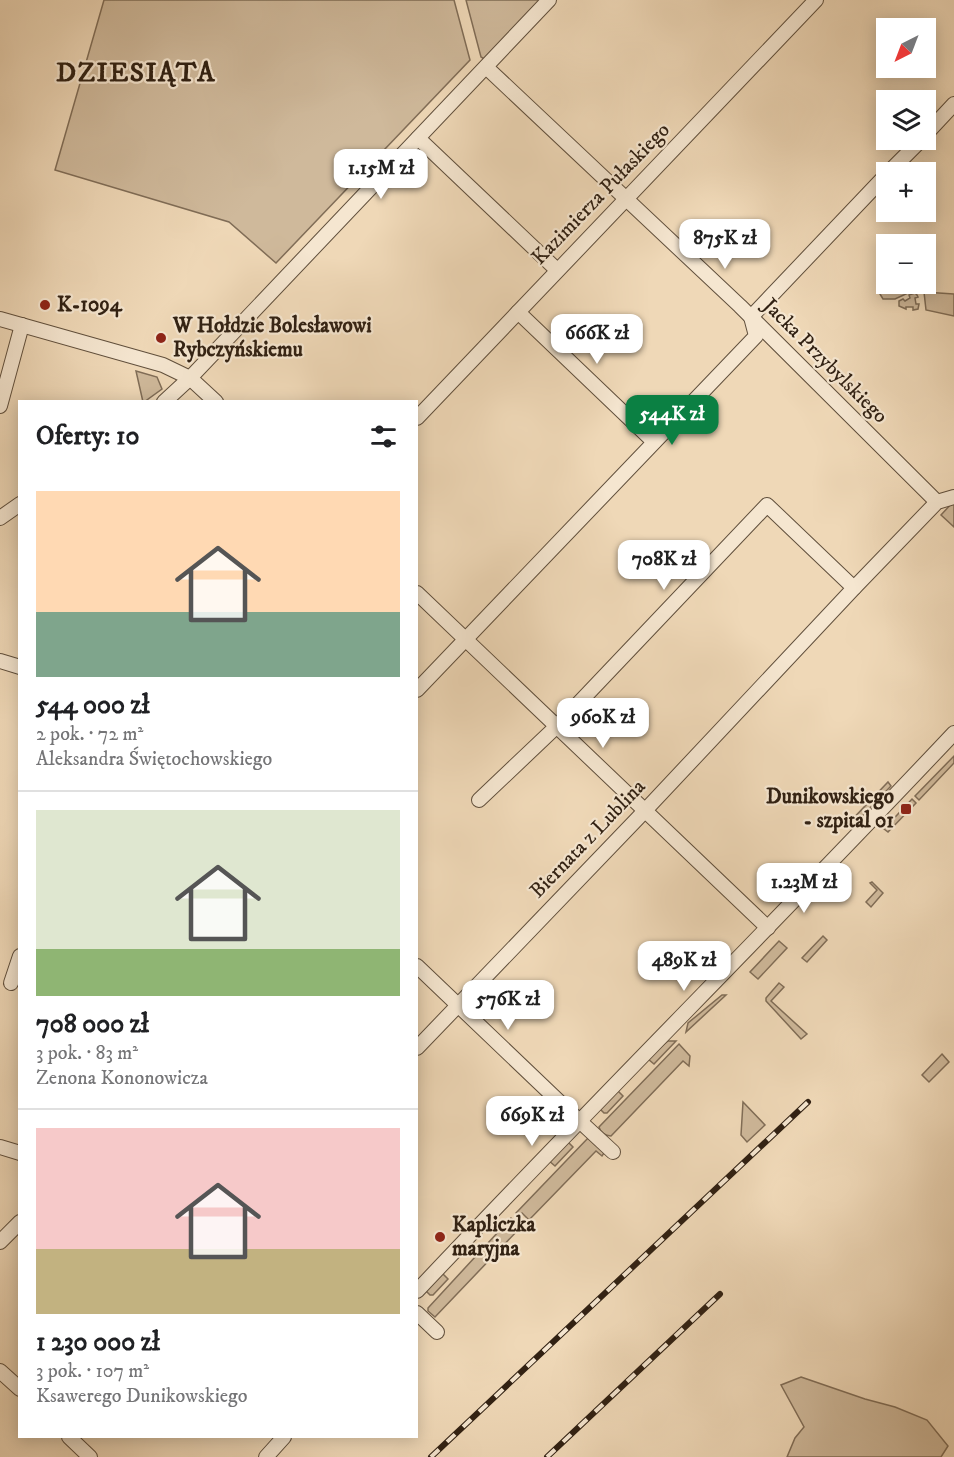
<!DOCTYPE html>
<html lang="pl">
<meta charset="utf-8">
<style>
body{margin:0;font-family:"IM FELL DW Pica",serif;background:#f2f2f2;color:#202124;height:100vh;display:flex;flex-direction:column;font-size:22px;white-space:nowrap}
*{box-sizing:border-box;margin:0}
p{font-size:20px;color:#757577}
.icon{flex:none;width:33px;height:33px;fill:none;stroke:currentColor;stroke-width:2;stroke-linecap:round;stroke-linejoin:round}
.map{position:relative;flex:1;overflow:hidden}
.sheet{position:absolute;left:18px;top:400px;width:400px;height:1038px;display:flex;flex-direction:column;background:#fff;border-radius:0px;box-shadow:0 3px 15px #0003}
.sheet>*{flex:none}
.needle{width:39px;rotate:222deg}
.fabs{position:absolute;left:876px;top:18px;display:grid;gap:12px}
.fabs a{display:grid;place-items:center;width:60px;height:60px;border-radius:0px;background:#fff;box-shadow:0 3px 15px #0003;font-size:30px}
.price{position:absolute;translate:-50% -51px;padding:0 14px;border-radius:12px;background:#fff;color:#222;font-size:20px;line-height:39px;filter:drop-shadow(0 2px 3px #0008)}
.price::after{content:'';position:absolute;left:50%;top:36px;width:18px;height:14px;margin-left:-9px;background:inherit;clip-path:polygon(0 0,100% 0,50% 100%)}
.price.selected{background:#0b8043;color:#fff}
ul{padding:0;list-style:none}
li{display:grid;align-content:center;gap:12px;height:318px;padding:0 18px}
li+li{border-top:2px solid #e0e0e0}
li span{display:grid;place-items:center;height:186px;border-radius:0px;color:#555}
li>.icon{margin-inline-start:auto}
span .icon{width:108px;height:108px;fill:#fffc;stroke-width:1}
li b{font-size:26px}
h2{display:flex;justify-content:space-between;align-items:center;height:72px;padding:0 18px;font-size:26px}
.map>svg:first-child{display:block}
.green{fill:#cfb99b;stroke:#806d57;stroke-width:1.5}
.lines{fill:none;stroke-linecap:round;stroke-linejoin:round}
.street-casing{stroke:#604f3c;stroke-width:16}
.street{stroke:#f5e6d0;stroke-width:14}
.rail-casing{stroke:#312113;stroke-width:6}
.rail{stroke:#f5e6d0;stroke-width:4;stroke-dasharray:11;stroke-linecap:butt}
.poi-dot{fill:#8f2418;stroke:#f5e6d0;stroke-width:2}
.labels{text-anchor:middle;dominant-baseline:central;stroke-width:4.5;stroke-linejoin:round;paint-order:stroke}
.street-label{font-size:21px;fill:#312113;stroke:#f5e6d0}
.poi-label{font-size:21px;font-weight:bold;fill:#312113;stroke:#f5e6d0;text-anchor:start}
.district-label{font-size:27px;font-weight:bold;letter-spacing:1.5px;fill:#312113;stroke:#f5e6d0}
</style>
<div class="map">
<svg width="954" height="1457" viewBox="0 0 954 1457">
<rect width="100%" height="100%" fill="#efd8b7"/>
<filter id="stains"><feTurbulence type="fractalNoise" baseFrequency=".00333" numOctaves="4"/><feColorMatrix values="0 0 0 0 .2 0 0 0 0 .09 0 0 0 0 .02 0 0 0 .5 -.17"/></filter>
<radialGradient id="worn" r=".72"><stop offset=".6" stop-color="#630" stop-opacity="0"/><stop offset="1" stop-color="#630" stop-opacity=".3"/></radialGradient>
<!-- green -->
<g class="green">
<path d="M104,0H454L470,60L276,263L229,222L55,170Z"/>
<path d="M466,0H542L486,60L481,57Z"/>
<path d="M890,284H919L917,289L895,299H883L880,294Z"/>
<path d="M924,292L954,294V316L926,310Z"/>
<path d="M915,293L917,295L918,297L915,298L916,304H919L918,309L913,310V307H906V309L899,306V301L903,299L905,301L910,298L909,295Z"/>
<path d="M136,371L157,377L162,389L144,402H143Z"/>
<path d="M953,502H954V527L941,515Z"/>
<path d="M954,756V763L919,800L915,796Z"/>
<path d="M888,782L891,786L851,828L847,825Z"/>
<path d="M912,799L916,803L888,832L884,829Z"/>
<path d="M872,882L883,893L871,907L866,902L877,890L870,883Z"/>
<path d="M823,936L827,940L807,962L802,958Z"/>
<path d="M779,941L787,948L758,979L750,972Z"/>
<path d="M779,983L784,987L771,1001L807,1034L801,1039L766,1001V998Z"/>
<path d="M722,995H726L686,1032L688,1023Z"/>
<path d="M668,1041H676L654,1064L648,1059L649,1056Z"/>
<path d="M679,1044L690,1056L689,1066L683,1061L611,1136C605,1136 600,1132 599,1127Z"/>
<path d="M942,1054L949,1062L929,1082L922,1075Z"/>
<path d="M617,1090L623,1096L607,1113H604L599,1108Z"/>
<path d="M743,1102L765,1125L747,1142L741,1135Z"/>
<path d="M589,1137L604,1150V1153L602,1156L596,1151L529,1220L522,1213L519,1216L516,1213Z"/>
<path d="M567,1141L573,1147L555,1166L548,1160Z"/>
<path d="M511,1218L515,1221L513,1223L519,1229L435,1317L428,1311V1308Z"/>
<path d="M442,1273L448,1279L433,1295H430L426,1291Z"/>
<path d="M801,1377L865,1399L895,1407L927,1420L948,1446L941,1457H787L795,1438L804,1427L781,1385Z"/>
</g>
<g class="lines">
<!-- street casing -->
<g class="street-casing">
<g id="street">
<path d="M486,67L740,306L937,502"/>
<path d="M926,134L954,104"/>
<path d="M418,138L557,270"/>
<path d="M889,172L921,140"/>
<path d="M518,312L654,442"/>
<path d="M0,319L163,365L190,378L216,402"/>
<path d="M164,402L190,378L549,0"/>
<path d="M0,406L22,325"/>
<path d="M417,418L816,0"/>
<path d="M0,518L20,504"/>
<path d="M417,593L768,928"/>
<path d="M0,661L20,667"/>
<path d="M417,690L756,336L751,317L886,175"/>
<path d="M479,800L557,726L767,505L854,588"/>
<path d="M417,966L571,1113L613,1152"/>
<path d="M11,983L20,956"/>
<path d="M417,1048L638,818L854,588L937,502L954,497"/>
<path d="M0,1147L20,1153"/>
<path d="M0,1242L20,1222"/>
<path d="M417,1291C594,1103 777,921 954,733"/>
<path d="M417,1313L437,1332"/>
<path d="M0,1371L20,1389"/>
<path d="M69,1437L90,1457"/>
<path d="M266,1457L284,1437"/>
</g>
</g>
<!-- street -->
<use href="#street" class="street"/>
<!-- rail casing -->
<g class="rail-casing">
<g id="rail">
<path d="M431,1457L808,1102"/>
<path d="M547,1457L720,1294"/>
</g>
</g>
<!-- rail -->
<use href="#rail" class="rail"/>
</g>
<!-- markers -->
<g class="poi-dot">
<circle cx="45" cy="305" r="6"/>
<circle cx="161" cy="338" r="6"/>
<rect x="900" y="803" width="12" height="12" rx="3"/>
<circle cx="440" cy="1237" r="6"/>
</g>
<g class="labels">
<!-- street labels -->
<g class="street-label">
<text transform="translate(601 194) rotate(-46)">Kazimierza Pułaskiego</text>
<text transform="translate(825 361) rotate(45)">Jacka Przybylskiego</text>
<text transform="translate(588 839) rotate(-46)">Biernata z Lublina</text>
</g>
<!-- poi labels -->
<g class="poi-label">
<text x="57" y="305">K-1094</text>
<text x="173" y="326">W Hołdzie Bolesławowi<tspan x="173" dy="24">Rybczyńskiemu</tspan></text>
<text x="894" y="797" text-anchor="end">Dunikowskiego<tspan x="894" dy="24">- szpital 01</tspan></text>
<text x="452" y="1225">Kapliczka<tspan x="452" dy="24">maryjna</tspan></text>
</g>
<!-- district labels -->
<g class="district-label">
<text x="136" y="73">DZIESIĄTA</text>
</g>
</g>
<rect width="100%" height="100%" filter="url(#stains)"/>
<rect width="100%" height="100%" fill="url(#worn)"/>
</svg>
<div class="fabs">
<a><svg class="needle" viewBox="-14 -14 28 28"><path d="M0-13l5 13h-10z" fill="#e53935"/><path d="M0 13l5-13h-10z" fill="#757577"/></svg></a>
<a><svg class="icon" aria-label="layers" viewBox="0 0 24 24"><path d="M12 4l9 5-9 5-9-5zM3 14l9 5 9-5"/></svg></a>
<a>+</a>
<a>−</a>
</div>
<b class="price" style="left:381px;top:200px">1.15M zł</b>
<b class="price" style="left:725px;top:270px">875K zł</b>
<b class="price" style="left:597px;top:365px">666K zł</b>
<b class="price selected" style="left:672px;top:446px">544K zł</b>
<b class="price" style="left:664px;top:591px">708K zł</b>
<b class="price" style="left:603px;top:749px">960K zł</b>
<b class="price" style="left:804px;top:914px">1.23M zł</b>
<b class="price" style="left:684px;top:992px">489K zł</b>
<b class="price" style="left:508px;top:1031px">576K zł</b>
<b class="price" style="left:532px;top:1147px">669K zł</b>
<section class="sheet">
<h2>Oferty: 10<svg class="icon" aria-label="filters" viewBox="0 0 24 24"><path d="M4 7h16M4 17h16"/><circle cx="9" cy="7" r="2"/><circle cx="15" cy="17" r="2"/></svg></h2>
<ul>
<li><span style="background:linear-gradient(#ffd9b3 65%,#7fa58c 0)"><svg class="icon" aria-label="home" viewBox="0 0 24 24"><path d="M3 11l9-7 9 7M6 9v11h12V9"/></svg></span><div><b>544 000 zł</b><p>2 pok. · 72 m²</p><p>Aleksandra Świętochowskiego</p></div></li>
<li><span style="background:linear-gradient(#dfe7d0 75%,#8fb573 0)"><svg class="icon" aria-label="home" viewBox="0 0 24 24"><path d="M3 11l9-7 9 7M6 9v11h12V9"/></svg></span><div><b>708 000 zł</b><p>3 pok. · 83 m²</p><p>Zenona Kononowicza</p></div></li>
<li><span style="background:linear-gradient(#f6c9c9 65%,#c2b280 0)"><svg class="icon" aria-label="home" viewBox="0 0 24 24"><path d="M3 11l9-7 9 7M6 9v11h12V9"/></svg></span><div><b>1 230 000 zł</b><p>3 pok. · 107 m²</p><p>Ksawerego Dunikowskiego</p></div></li>
</ul>
</section>
</div>
